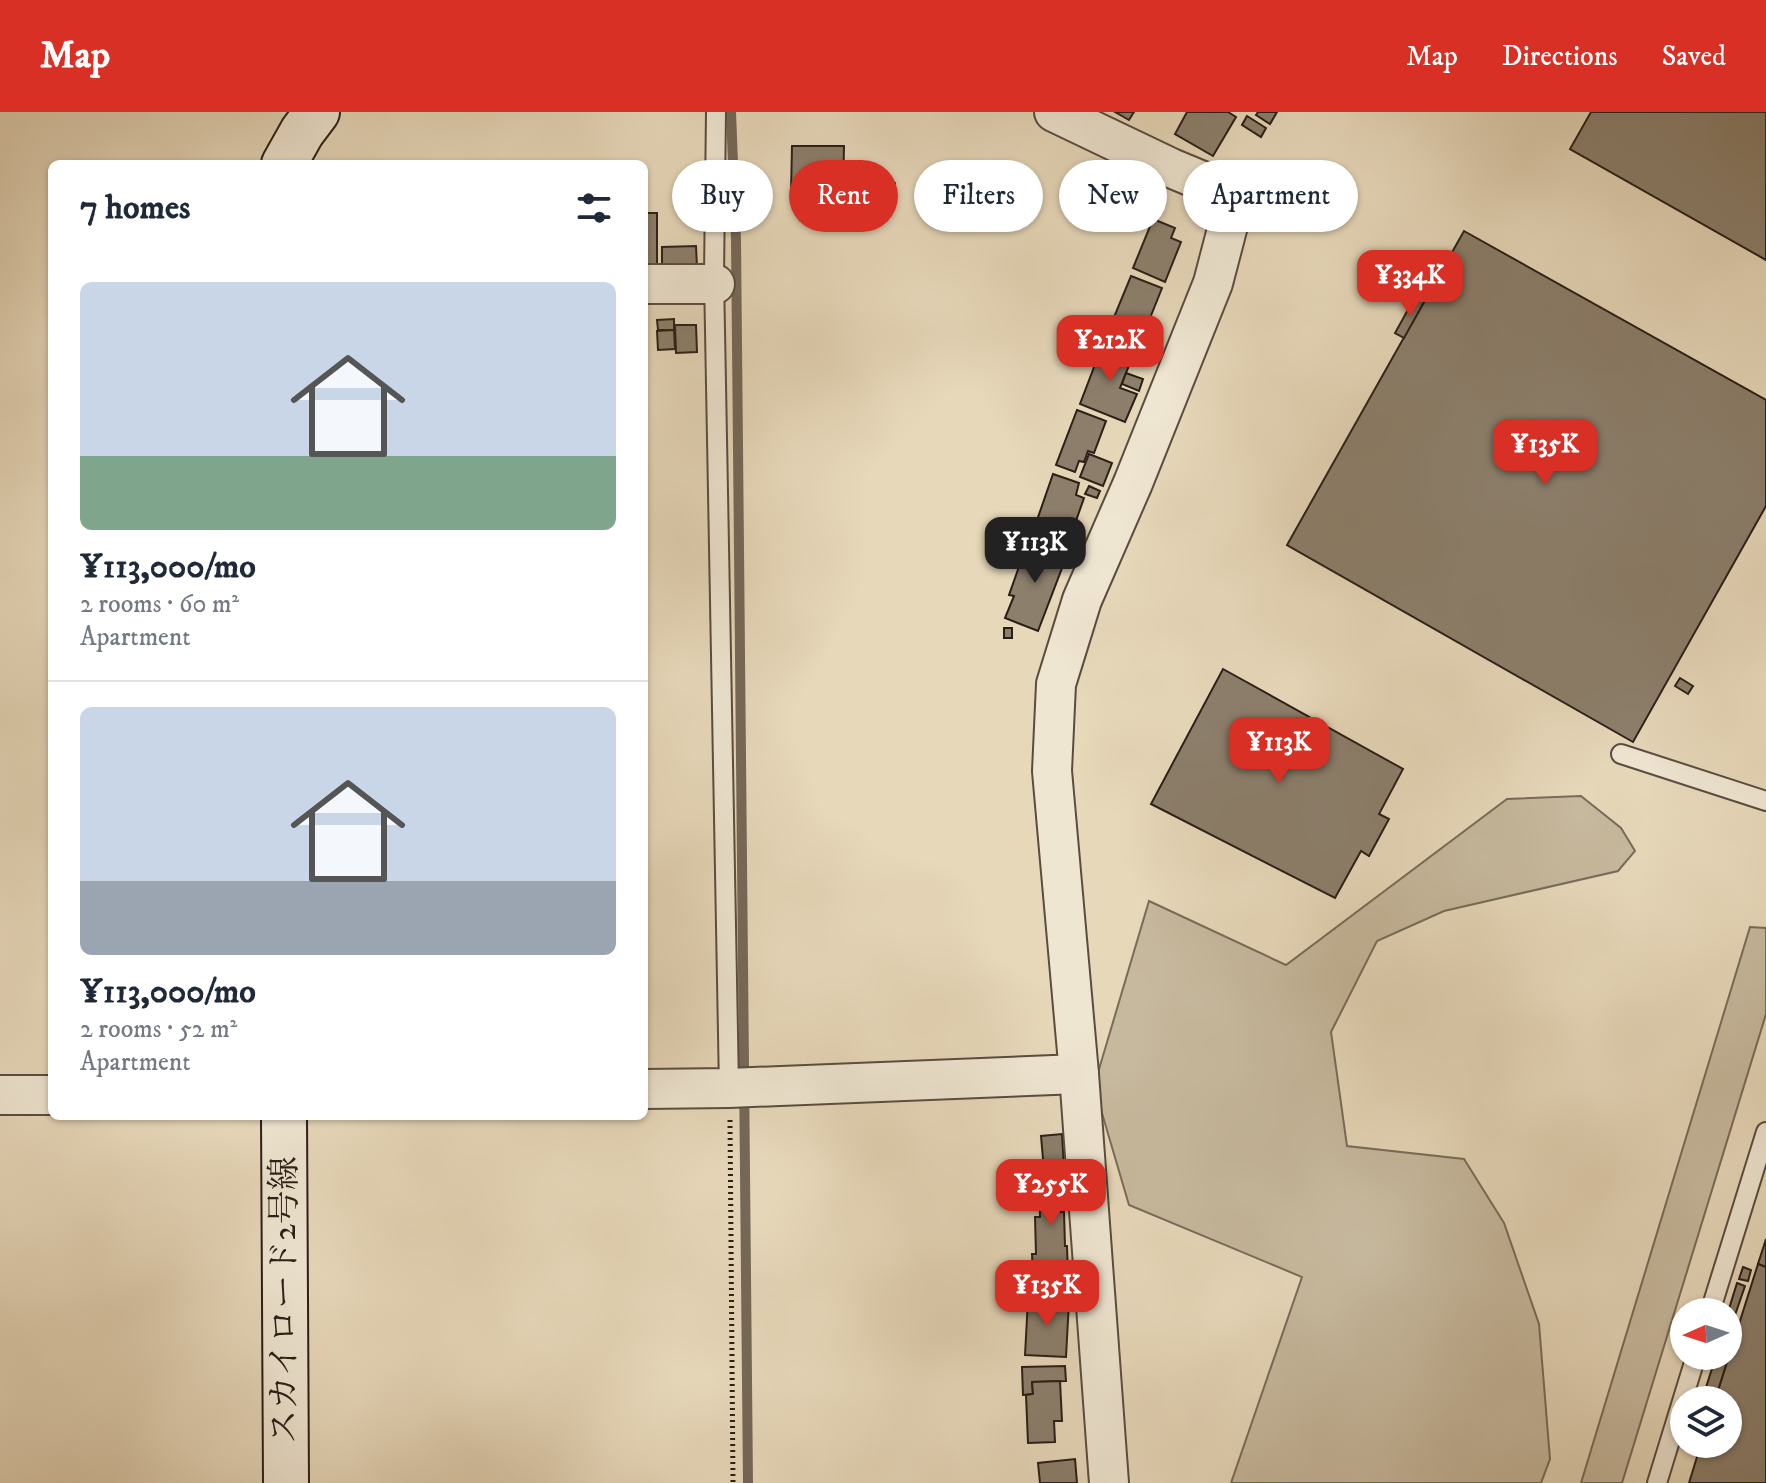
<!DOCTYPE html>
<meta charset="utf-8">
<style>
body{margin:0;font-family:"IM FELL DW Pica","Noto Serif JP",serif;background:#f6f6f7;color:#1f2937;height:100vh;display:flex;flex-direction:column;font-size:30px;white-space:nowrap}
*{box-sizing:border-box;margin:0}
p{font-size:26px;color:#747a83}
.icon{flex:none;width:44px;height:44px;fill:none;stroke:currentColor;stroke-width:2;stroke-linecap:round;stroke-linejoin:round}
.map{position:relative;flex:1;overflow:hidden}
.drawer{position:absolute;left:48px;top:48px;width:600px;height:960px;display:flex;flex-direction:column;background:#fff;border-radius:12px;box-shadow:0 2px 6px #0004}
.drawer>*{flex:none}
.hud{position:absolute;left:672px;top:48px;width:760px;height:72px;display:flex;gap:16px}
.needle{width:52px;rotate:267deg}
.buttons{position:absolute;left:1670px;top:1186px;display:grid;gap:16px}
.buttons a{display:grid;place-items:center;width:72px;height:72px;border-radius:50%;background:#fff;box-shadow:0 2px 6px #0004;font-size:40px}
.price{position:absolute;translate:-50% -68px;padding:0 18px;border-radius:16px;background:#d93025;color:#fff;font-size:26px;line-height:52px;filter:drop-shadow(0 2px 4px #0008)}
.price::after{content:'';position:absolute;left:50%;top:48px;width:24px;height:18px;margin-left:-12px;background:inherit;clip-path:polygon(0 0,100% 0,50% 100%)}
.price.selected{background:#222;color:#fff}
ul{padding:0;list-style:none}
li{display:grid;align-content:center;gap:16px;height:424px;padding:0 32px}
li+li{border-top:2px solid #e0e1e3}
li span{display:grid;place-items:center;height:248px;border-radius:12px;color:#555}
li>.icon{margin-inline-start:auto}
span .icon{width:144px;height:144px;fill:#fffc;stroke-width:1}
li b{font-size:34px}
h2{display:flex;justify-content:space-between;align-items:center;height:96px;padding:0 32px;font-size:34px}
.tag{padding:0 28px;border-radius:36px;background:#fff;box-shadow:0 2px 6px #0004;font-size:28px;line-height:72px}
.tag.selected{background:#d93025;color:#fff}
header{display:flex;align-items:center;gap:48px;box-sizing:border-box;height:112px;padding:0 40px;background:#d93025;color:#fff}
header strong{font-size:38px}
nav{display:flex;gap:44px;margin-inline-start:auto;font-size:28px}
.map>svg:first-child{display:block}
.green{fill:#c7b99e;stroke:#786c5a;stroke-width:2}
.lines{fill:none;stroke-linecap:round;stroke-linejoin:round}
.stream{stroke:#756858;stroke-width:10}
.building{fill:#8c7f6c;stroke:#2a1f17;stroke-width:2}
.lane-casing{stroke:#594d40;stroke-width:22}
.street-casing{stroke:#594d40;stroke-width:42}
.secondary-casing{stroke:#2a1f17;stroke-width:48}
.path{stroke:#2a1f17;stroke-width:5;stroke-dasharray:2 4;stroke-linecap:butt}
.lane{stroke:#efe6d2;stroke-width:18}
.street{stroke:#efe6d2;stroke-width:38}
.secondary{stroke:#efe6d2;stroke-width:44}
.labels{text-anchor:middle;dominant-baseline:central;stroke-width:6;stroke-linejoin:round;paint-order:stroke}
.street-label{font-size:34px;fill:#2a1f17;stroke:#efe6d2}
</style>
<header>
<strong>Map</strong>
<nav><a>Map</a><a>Directions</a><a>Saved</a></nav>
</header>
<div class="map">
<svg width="1766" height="1371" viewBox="0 0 1766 1371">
<rect width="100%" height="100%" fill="#e7d8ba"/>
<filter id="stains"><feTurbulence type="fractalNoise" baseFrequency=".0025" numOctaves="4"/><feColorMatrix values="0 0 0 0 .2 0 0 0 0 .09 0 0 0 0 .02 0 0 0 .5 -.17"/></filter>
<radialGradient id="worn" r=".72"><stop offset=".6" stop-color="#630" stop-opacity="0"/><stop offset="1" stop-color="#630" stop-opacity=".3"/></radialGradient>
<!-- green -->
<g class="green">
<path d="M1581,684L1621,716L1635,739L1618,759L1444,799L1377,829L1331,920L1347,1034L1464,1047L1504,1111L1539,1212L1550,1347L1541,1371H1231L1302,1165L1129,1093L1094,974L1149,789L1286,853L1507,687Z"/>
<path d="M1750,815L1766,816V902L1622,1371H1581Z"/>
</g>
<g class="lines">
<!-- stream -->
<path class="stream" d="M731,0L736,128L748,1371"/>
</g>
<!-- building -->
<g class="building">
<path d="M1115,0H1134L1129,8Z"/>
<path d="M1187,0H1228L1236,5L1213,44L1175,22Z"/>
<path d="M1258,0H1277L1270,12L1256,3Z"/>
<path d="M1591,0H1766V148L1570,37Z"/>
<path d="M1247,4L1266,16L1261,25L1242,13Z"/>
<path d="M792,34H844L843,82L791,81Z"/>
<path d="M843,69L895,71V81L843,80Z"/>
<rect x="644" y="101" width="13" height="55"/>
<path d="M1153,107L1175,116L1171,126L1181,130L1165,170L1133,156Z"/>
<path d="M1464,119L1766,288V394L1633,630L1287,433Z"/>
<path d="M696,134L697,155L662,156V135Z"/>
<path d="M1131,164L1162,176L1148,211L1141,208L1136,219L1112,210Z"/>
<path d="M1415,185L1424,190L1404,226L1395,221Z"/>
<path d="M674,207V218H658L657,208Z"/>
<path d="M675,213H696L697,240L676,241Z"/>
<path d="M1109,214L1150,231L1146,240L1105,223Z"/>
<path d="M674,218L675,237L658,238L657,219Z"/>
<path d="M1104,229L1134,241L1120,276L1137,282L1125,310L1080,292Z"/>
<path d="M1126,261L1143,267L1139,279L1122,272Z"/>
<path d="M1077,298L1106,309L1094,341L1088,339L1084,350L1079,349L1075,360L1056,353Z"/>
<path d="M1089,342L1112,351L1103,374L1080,365Z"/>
<path d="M1053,362L1079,371L1076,383L1084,386L1071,423L1036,411Z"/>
<path d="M1089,374L1100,379L1097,386L1085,382Z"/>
<path d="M1038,413L1073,425L1069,438L1034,426Z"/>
<path d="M1028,429L1067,443L1038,519L1005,506L1014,484L1009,483Z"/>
<rect x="1004" y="516" width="8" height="10"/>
<path d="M1223,557L1403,657L1379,702L1389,707L1369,744L1361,739L1335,786L1151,692Z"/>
<path d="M1680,566L1693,574L1688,582L1675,574Z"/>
<path d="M1062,1022L1064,1056L1044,1058L1041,1024Z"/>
<path d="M1039,1058H1064V1091L1061,1092V1100H1064L1065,1134H1067L1068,1163L1033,1164L1032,1142H1036L1035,1105H1040Z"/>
<path d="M1766,1127V1155L1758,1152Z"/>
<path d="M1758,1152L1766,1155V1371H1689L1701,1332H1728V1288H1715Z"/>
<path d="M1743,1155L1751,1158L1748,1169L1739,1167Z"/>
<path d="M1066,1168L1068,1189L1030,1186L1028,1172Z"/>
<path d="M1737,1171L1745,1174L1734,1206L1728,1204V1200Z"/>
<path d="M1028,1187L1069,1189L1066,1245L1025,1243Z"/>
<path d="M1728,1208L1739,1212L1732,1235L1728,1233Z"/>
<path d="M1728,1235L1731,1237L1715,1288H1702L1716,1244H1728Z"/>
<path d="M1065,1254L1066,1269L1032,1270L1033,1282L1023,1283L1022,1255Z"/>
<path d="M1060,1269L1062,1309H1054L1055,1330L1028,1331L1026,1283L1033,1282L1032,1270Z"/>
<path d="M1075,1347L1077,1371H1040L1038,1351Z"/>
</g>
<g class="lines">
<!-- lane casing -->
<g class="lane-casing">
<g id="lane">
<path d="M716,0L714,164L729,976"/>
<path d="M1621,642L1766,689"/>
<path d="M1710,1200L1766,1020"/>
<path d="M1657,1371L1696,1244"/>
</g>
</g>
<!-- street casing -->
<g class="street-casing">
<g id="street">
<path d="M1054,0L1171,56L1236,83L1213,171L1133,371L1082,488L1056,572L1052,659L1079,962L1109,1371"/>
<path d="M644,172H715"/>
<path d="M644,977L729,976L1079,962"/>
<path d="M0,983H52"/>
</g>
</g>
<!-- secondary casing -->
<g class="secondary-casing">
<g id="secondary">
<path d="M284,52L302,20L317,0"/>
<path d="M284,1004L286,1371"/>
</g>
</g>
<!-- path -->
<path class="path" d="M730,1008L733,1371"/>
<!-- lane -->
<use href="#lane" class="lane"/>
<!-- street -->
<use href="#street" class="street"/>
<!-- secondary -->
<use href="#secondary" class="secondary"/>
</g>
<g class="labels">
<!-- street labels -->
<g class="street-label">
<text transform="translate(285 1188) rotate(-90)">スカイロード2号線</text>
</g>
</g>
<rect width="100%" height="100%" filter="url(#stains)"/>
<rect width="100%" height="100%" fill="url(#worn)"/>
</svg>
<div class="buttons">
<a><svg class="needle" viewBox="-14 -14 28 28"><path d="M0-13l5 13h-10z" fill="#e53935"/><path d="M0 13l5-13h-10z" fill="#747a83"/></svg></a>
<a><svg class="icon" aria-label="layers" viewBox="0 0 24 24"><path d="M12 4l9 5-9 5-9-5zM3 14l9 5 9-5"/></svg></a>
</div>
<b class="price" style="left:1410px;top:206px">¥334K</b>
<b class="price" style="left:1110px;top:271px">¥212K</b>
<b class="price" style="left:1545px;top:375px">¥135K</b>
<b class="price selected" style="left:1035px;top:473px">¥113K</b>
<b class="price" style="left:1279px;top:673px">¥113K</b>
<b class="price" style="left:1051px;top:1115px">¥255K</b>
<b class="price" style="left:1047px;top:1216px">¥135K</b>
<div class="hud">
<a class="tag">Buy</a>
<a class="tag selected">Rent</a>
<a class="tag">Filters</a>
<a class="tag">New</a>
<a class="tag">Apartment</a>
</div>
<section class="drawer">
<h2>7 homes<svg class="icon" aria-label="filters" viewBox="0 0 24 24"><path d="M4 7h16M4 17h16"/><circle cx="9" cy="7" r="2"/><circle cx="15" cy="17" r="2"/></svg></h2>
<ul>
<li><span style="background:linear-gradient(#c9d6e8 70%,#7fa58c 0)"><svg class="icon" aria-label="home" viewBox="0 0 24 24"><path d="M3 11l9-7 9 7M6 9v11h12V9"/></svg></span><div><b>¥113,000/mo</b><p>2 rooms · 60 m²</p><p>Apartment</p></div></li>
<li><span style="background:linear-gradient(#c9d6e8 70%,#9aa5b1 0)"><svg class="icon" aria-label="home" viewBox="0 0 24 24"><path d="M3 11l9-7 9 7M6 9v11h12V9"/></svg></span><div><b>¥113,000/mo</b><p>2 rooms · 52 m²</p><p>Apartment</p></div></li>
</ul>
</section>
</div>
